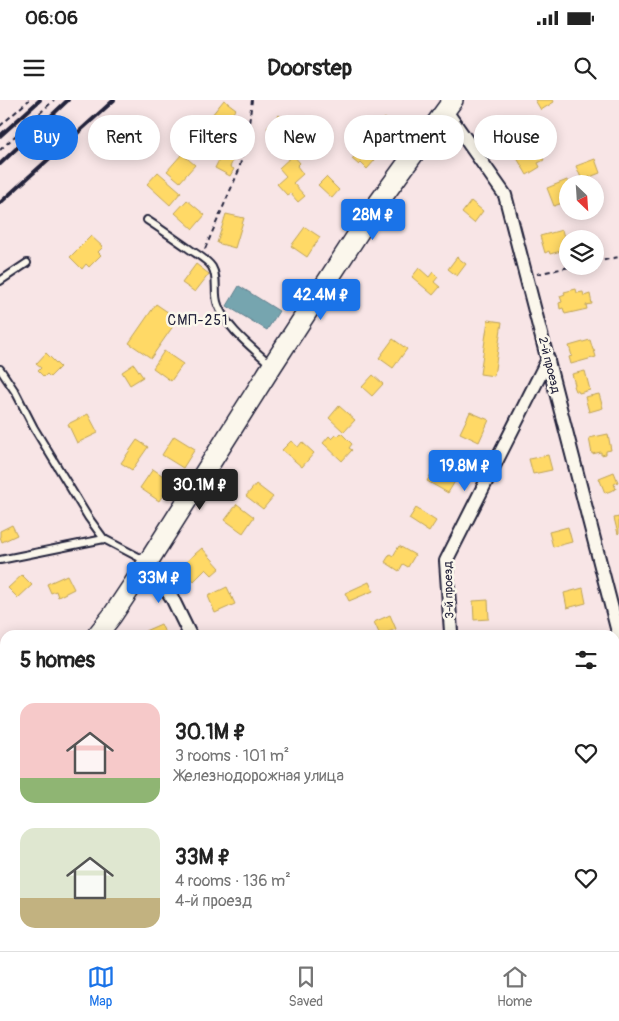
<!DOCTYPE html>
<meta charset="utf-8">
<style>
body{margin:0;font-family:Pangolin,sans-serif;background:#f6f6f6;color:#222;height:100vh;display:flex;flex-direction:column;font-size:19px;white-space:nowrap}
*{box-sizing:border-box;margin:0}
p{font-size:16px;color:#767676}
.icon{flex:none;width:28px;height:28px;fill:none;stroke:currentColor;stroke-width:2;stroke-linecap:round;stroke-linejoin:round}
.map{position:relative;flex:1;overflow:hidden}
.sheet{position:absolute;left:0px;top:530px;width:620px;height:321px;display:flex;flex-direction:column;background:#fff;border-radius:15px 15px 0 0;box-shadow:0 2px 12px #0003}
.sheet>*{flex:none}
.guide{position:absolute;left:15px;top:15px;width:590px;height:45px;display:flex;gap:10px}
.needle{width:32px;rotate:155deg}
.tools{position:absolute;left:559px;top:75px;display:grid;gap:10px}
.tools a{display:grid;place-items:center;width:45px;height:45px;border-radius:50%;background:#fff;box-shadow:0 2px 12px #0003;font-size:25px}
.price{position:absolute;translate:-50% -42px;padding:0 11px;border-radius:5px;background:#1a73e8;color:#fff;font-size:16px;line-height:32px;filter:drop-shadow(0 1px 2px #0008)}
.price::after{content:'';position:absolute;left:50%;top:30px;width:15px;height:11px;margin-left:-8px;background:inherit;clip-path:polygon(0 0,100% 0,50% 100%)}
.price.on{background:#222;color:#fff}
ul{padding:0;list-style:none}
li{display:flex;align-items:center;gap:15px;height:125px;padding:0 20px}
li span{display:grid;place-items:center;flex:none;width:140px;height:100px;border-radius:15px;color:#555}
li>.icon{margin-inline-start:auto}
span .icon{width:60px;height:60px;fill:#fffc;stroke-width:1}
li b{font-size:21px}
h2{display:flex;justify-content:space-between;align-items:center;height:60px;padding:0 20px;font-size:21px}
.chip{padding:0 18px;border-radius:22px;background:#fff;box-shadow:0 2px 12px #0003;font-size:18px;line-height:45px}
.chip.on{background:#1a73e8;color:#fff}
.status{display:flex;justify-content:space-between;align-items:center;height:35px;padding:0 25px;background:#fff;direction:ltr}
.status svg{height:14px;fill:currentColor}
header{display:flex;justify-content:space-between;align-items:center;height:65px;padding:0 20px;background:#fff;font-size:22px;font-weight:700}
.dock{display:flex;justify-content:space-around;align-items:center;height:70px;border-top:1px solid #e0e0e0;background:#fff;font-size:14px;color:#767676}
.dock a{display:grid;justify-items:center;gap:2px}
.dock .on{color:#1a73e8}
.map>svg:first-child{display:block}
.green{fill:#acd795;stroke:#677c68}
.homes{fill:#ffd966;stroke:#bda259}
.public{fill:#76a5af;stroke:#5d7e8c}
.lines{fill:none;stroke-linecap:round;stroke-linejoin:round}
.lane-casing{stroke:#22223b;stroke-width:10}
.street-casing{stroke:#22223b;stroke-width:16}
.secondary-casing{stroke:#22223b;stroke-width:22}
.path{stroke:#22223b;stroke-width:2;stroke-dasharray:5 4;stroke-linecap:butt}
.lane{stroke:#fbf7ec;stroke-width:6}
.street{stroke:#fbf7ec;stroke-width:12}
.secondary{stroke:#fbf7ec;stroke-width:19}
.rail{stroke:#22223b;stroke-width:4}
.labels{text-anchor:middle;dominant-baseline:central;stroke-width:5;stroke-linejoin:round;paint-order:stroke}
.street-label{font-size:12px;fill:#22223b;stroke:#fbf7ec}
.neighbourhood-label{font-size:14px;letter-spacing:1px;fill:#22223b;stroke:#fbf7ec}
</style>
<div class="status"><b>06:06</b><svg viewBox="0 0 49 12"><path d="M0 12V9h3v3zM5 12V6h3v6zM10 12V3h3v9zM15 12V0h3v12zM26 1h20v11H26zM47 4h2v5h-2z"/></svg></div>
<header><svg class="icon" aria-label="menu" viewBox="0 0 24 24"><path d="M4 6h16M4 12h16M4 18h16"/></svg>Doorstep<svg class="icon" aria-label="search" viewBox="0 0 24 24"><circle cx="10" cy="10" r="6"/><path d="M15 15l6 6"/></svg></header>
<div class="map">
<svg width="619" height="851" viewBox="0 0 619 851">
<rect width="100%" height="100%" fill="#f8e5e6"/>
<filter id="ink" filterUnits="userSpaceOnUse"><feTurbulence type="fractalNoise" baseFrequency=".02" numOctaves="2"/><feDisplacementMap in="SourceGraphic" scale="10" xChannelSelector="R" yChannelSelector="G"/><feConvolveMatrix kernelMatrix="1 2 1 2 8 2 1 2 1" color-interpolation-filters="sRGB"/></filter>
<g filter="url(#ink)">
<!-- green -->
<path class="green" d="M0,649L5,654V846H137L139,851H0Z"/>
<!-- homes -->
<g class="homes">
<path d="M224,0L236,9L231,15L229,13L224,19L226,21L221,28L219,25L213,33L203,26Z"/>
<path d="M535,0H553L554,2L541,10Z"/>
<path d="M279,15L293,27L280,41L267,28Z"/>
<path d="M385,18L401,36L395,41L398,45L388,53L380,44L378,46L370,36L372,35L369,32Z"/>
<path d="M534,41L544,60L538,63L540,67L527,75L514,53Z"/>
<path d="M225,48L236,54L230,67L234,69L230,76L215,68Z"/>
<path d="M361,48L375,60L367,69L361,63L359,65L352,59Z"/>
<path d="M182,54L195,65L180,82L167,71Z"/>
<path d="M293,55L300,63L297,66L303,74L293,83L305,96L298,102L290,93L287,95L277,84L286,76L279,68Z"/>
<path d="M595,59L600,73L582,80L576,66Z"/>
<path d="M158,72L181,92L170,105L147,84Z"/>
<path d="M326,77L339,90L332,98L318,85Z"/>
<path d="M567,80L569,84H568V101L554,106L547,88Z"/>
<path d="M187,100L205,115L193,129L175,113Z"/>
<path d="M471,101L483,111L474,123L462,113Z"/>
<path d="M226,114L244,118L235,148L217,143Z"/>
<path d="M305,127L320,137L307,157L291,146Z"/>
<path d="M562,130L564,137L562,138L564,147L560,148L561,151L550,154L549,151L545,153L540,136Z"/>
<path d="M91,136L103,147L98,152L101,155L89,167L86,164L82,169L70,157Z"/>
<path d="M457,157L466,164L457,176L448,169Z"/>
<path d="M196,164L209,174L195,192L182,183Z"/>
<path d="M419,168L429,177L433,172L438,177L434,182L440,187L433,195L412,177Z"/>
<path d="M576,189L577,193L583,192L584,196L590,194L592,204L586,205L587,209L565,214L563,208L560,209L559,203L562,202L560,196L565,194L564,192Z"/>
<path d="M156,204L178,219L151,258L129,243Z"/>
<path d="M488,220L502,222L494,276L480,274Z"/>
<path d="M393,239L407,249L393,268L379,258Z"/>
<path d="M590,240L593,250H594L596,257L571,264L569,257L572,256L569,246Z"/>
<path d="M164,251L183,264L171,281L153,268Z"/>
<path d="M46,253L60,267L50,277L47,274L44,277L38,271L41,268L36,264Z"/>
<path d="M134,264L143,277L130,285L122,272Z"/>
<path d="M585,271L590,290L579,293L578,291H575L573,286L575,285L572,274Z"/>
<path d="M373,275L383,284L372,296L362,287Z"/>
<path d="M599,294L603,308L589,312L585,297Z"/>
<path d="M339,306L355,320L344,332L329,318Z"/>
<path d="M470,312L489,320L479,342L460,333Z"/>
<path d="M88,314L98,333L77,343L68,324Z"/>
<path d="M341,333L352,344L349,348L352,350L342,361L323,343L329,336L332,339L336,335L338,336Z"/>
<path d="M608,334L611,350L606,351V354L601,355V352L592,354L589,338Z"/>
<path d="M174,336L195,349L183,368L162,355Z"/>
<path d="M137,340L148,347L132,370L121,363Z"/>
<path d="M291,341L298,347L302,342L314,353L302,367L282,350Z"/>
<path d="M548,355L552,370L533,374L529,359Z"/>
<path d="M436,366L457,378L448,393L427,381Z"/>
<path d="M153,369L172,382L159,401L140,388Z"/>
<path d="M614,372L618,382L614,384L616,389L605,393L599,378Z"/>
<path d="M256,384L273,397L263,409L246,396Z"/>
<path d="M237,404L254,417L243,433L225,420Z"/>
<path d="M416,408L436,421L429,432L409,419Z"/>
<path d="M619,417V433L618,434L614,418Z"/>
<path d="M12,425L17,435L2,442L0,437V431Z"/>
<path d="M568,427L572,442L553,447L549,432Z"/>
<path d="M399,446L415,455L408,467L403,464L399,471L385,462L390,454L393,456Z"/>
<path d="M202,448L220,468L212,475L206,469L194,481L181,466Z"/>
<path d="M22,475L32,485L18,498L8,488Z"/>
<path d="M67,475L74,489L58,497L56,491L51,493L47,484Z"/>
<path d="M369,482L373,491L349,501L345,493Z"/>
<path d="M227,487L235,504L215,513L208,496Z"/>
<path d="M583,488L586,503L567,508L564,493Z"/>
<path d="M488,500L489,519L474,520L473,501Z"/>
<path d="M390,515L396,529L380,535L374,522Z"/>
<path d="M161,524L166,535H146L145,531Z"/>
<path d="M5,555V569L2,570L0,566V558Z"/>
<path d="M176,846H209L210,849L205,851H178Z"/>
<path d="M346,846H362V847L353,851H348Z"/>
</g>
<!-- public -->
<path class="public" d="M239,186L279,211L267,230L227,206Z"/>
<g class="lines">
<!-- lane casing -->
<g class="lane-casing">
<g id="lane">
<path d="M147,120C161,129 175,139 188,148C196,154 208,160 212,167C219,179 213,193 218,205C227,229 252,247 271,265"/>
<path d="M0,181L27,163"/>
<path d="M0,269L16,293L34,328L88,417L104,439"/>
<path d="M0,460L104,439L146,461"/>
<path d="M0,756L5,761"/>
<path d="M0,811L5,805"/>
<path d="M88,846L90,851"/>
<path d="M337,846L338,851"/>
</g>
</g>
<!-- street casing -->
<g class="street-casing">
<g id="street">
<path d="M446,11L505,95L619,536"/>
<path d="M148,462L172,498L190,535"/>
<path d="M452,535L451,532L446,461L548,259"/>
<path d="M615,715L619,713"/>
<path d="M244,851L257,846"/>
</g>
</g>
<!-- secondary casing -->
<g class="secondary-casing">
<g id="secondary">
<path d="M97,535L112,516L148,462L272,266L376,106L453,0"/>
<path d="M0,619L5,616"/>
</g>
</g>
<!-- path -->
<g class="path">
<path d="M0,26L29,0"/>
<path d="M0,50L54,0"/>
<path d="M205,149L239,70L249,24L252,0"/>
<path d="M595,162L619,157"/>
<path d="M537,174L574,166"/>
</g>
<!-- lane -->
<use href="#lane" class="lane"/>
<!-- street -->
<use href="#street" class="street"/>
<!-- secondary -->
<use href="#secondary" class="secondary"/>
<!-- rail -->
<g class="rail">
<path d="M0,36L40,0"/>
<path d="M0,64L68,0"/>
<path d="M0,103L114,0"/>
</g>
</g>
</g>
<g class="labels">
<!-- street labels -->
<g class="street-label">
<text transform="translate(549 265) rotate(76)">2-й проезд</text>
<text transform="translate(449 490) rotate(-92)">3-й проезд</text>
</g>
<!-- neighbourhood labels -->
<g class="neighbourhood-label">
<text x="198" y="220">СМП-251</text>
</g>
</g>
</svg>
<div class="tools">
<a><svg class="needle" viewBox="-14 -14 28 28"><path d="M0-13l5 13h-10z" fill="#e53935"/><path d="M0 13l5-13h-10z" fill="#767676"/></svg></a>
<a><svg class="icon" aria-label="layers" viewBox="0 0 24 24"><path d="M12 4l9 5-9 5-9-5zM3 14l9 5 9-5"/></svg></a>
</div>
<b class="price" style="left:373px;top:141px">28M ₽</b>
<b class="price" style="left:321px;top:221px">42.4M ₽</b>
<b class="price" style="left:465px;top:392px">19.8M ₽</b>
<b class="price on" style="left:200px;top:411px">30.1M ₽</b>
<b class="price" style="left:159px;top:504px">33M ₽</b>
<div class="guide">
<a class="chip on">Buy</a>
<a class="chip">Rent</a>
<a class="chip">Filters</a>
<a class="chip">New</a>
<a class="chip">Apartment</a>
<a class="chip">House</a>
</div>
<section class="sheet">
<h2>5 homes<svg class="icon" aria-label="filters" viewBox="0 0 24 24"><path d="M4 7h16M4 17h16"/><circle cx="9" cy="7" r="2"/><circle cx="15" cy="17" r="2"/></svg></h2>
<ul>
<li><span style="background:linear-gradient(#f6c9c9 75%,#8fb573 0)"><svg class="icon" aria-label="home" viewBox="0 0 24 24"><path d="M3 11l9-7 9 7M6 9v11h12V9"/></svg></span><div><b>30.1M ₽</b><p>3 rooms · 101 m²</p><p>Железнодорожная улица</p></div><svg class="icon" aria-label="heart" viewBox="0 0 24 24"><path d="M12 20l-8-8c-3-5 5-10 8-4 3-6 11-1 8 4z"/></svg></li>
<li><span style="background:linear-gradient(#dfe7d0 70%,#c2b280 0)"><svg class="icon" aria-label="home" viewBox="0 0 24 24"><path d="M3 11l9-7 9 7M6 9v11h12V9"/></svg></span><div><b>33M ₽</b><p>4 rooms · 136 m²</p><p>4-й проезд</p></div><svg class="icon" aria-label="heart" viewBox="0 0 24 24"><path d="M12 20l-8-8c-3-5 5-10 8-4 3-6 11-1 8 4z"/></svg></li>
</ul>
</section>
</div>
<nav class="dock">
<a class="on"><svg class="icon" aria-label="map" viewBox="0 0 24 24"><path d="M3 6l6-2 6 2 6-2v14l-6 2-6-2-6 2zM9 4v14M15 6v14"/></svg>Map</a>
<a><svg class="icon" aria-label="saved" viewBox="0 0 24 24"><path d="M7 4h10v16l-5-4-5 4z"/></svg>Saved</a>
<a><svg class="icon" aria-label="home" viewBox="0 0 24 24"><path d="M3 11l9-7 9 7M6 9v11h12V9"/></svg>Home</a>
</nav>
